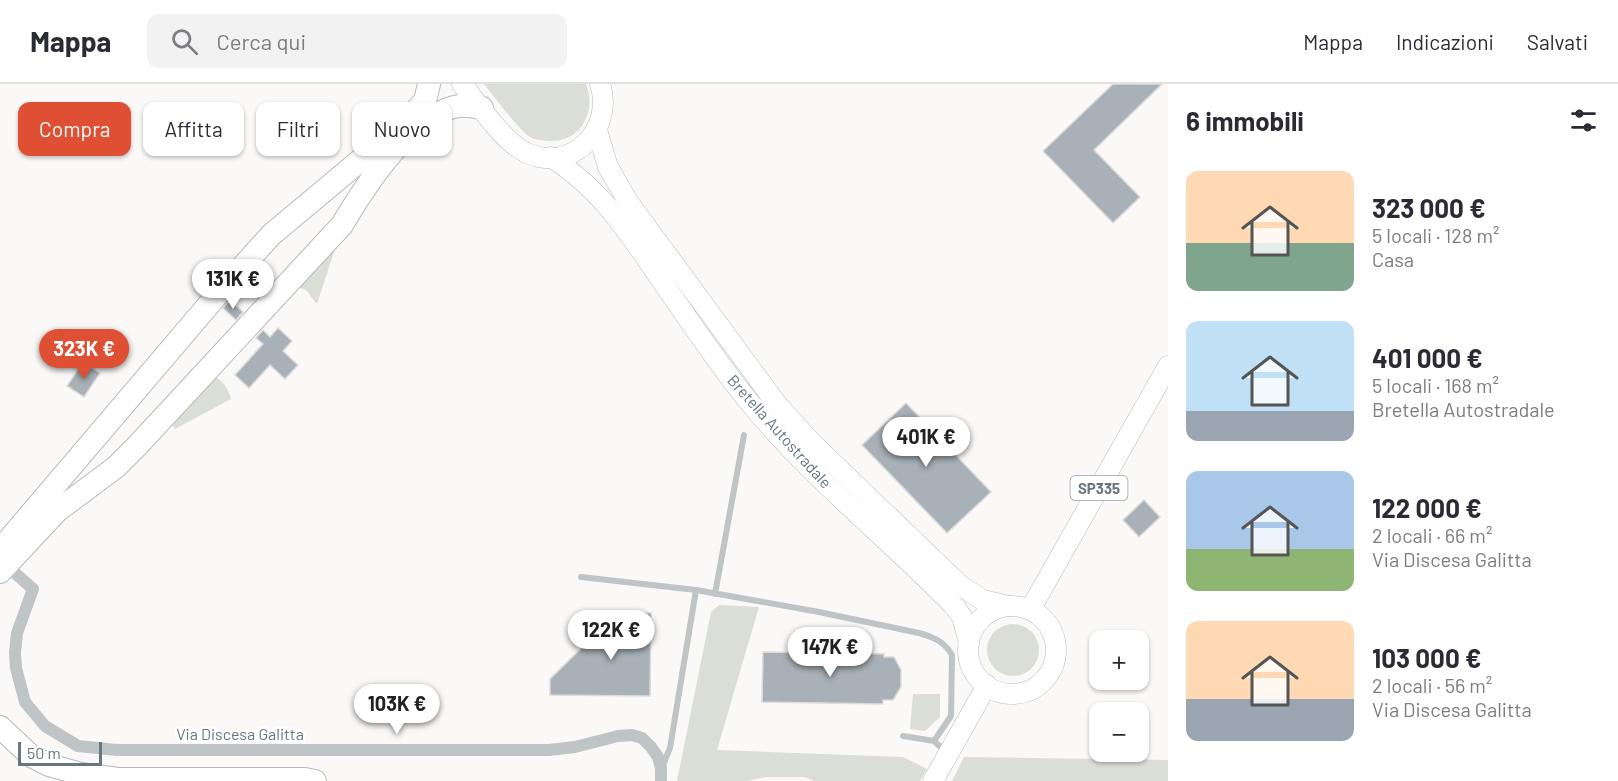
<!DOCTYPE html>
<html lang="it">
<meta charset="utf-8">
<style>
body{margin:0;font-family:Barlow,sans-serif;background:#f2f2f3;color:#2b2b33;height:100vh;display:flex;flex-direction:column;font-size:22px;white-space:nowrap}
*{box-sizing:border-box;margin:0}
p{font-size:20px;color:#7c7c81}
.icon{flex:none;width:33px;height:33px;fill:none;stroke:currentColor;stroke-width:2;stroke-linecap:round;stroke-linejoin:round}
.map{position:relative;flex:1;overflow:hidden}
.side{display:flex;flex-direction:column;background:#fff;width:450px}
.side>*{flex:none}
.guide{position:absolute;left:18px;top:18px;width:570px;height:54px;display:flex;gap:12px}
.buttons{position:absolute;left:1089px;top:546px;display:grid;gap:12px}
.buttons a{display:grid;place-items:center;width:60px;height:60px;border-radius:12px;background:#fff;box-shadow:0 2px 4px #0004;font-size:30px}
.scale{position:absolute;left:18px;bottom:15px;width:84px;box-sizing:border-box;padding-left:6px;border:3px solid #667781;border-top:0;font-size:16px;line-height:21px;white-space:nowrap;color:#667781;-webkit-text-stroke:4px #fff;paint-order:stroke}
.price{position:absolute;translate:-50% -51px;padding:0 14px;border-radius:21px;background:#fff;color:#222;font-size:20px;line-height:39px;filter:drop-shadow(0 2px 3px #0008)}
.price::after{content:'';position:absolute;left:50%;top:36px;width:18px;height:14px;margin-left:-9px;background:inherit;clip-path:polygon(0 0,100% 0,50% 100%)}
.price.on{background:#de4f33;color:#fff}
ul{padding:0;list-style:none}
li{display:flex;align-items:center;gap:18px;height:150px;padding:0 18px}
li span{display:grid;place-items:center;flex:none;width:168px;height:120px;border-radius:12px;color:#555}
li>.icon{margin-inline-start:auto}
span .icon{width:72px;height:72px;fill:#fffc;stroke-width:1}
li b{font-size:26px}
h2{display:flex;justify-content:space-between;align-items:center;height:72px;padding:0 18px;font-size:26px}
.pill{padding:0 21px;border-radius:12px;background:#fff;box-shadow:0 2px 4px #0004;font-size:21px;line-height:54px}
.pill.on{background:#de4f33;color:#fff}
header{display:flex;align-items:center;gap:36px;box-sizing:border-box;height:84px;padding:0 30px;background:#fff;border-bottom:2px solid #e1e1e2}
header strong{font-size:28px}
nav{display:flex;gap:33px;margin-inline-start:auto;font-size:21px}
.search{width:420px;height:54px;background:#f2f2f3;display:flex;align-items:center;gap:15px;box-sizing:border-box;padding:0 21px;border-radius:12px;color:#7c7c81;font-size:22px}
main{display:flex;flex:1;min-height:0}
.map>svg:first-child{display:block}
.green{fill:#daded7}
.building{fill:#a8b1b7;stroke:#dbdbda;stroke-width:1.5}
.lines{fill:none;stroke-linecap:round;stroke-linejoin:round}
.primary-casing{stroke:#b5babe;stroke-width:21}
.highway-casing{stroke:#b5b9bc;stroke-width:24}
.lane{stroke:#bfc4c7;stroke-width:6}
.street{stroke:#bfc4c7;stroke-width:12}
.primary{stroke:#fff;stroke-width:20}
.highway{stroke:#fff;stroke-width:22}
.labels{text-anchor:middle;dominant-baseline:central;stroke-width:6;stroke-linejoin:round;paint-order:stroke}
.shield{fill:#fff;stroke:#94a0a7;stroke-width:1.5}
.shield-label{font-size:15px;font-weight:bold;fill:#667781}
.street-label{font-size:16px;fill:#667781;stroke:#fff}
</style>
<header>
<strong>Mappa</strong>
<div class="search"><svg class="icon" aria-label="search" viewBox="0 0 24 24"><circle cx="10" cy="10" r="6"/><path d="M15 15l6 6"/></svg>Cerca qui</div>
<nav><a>Mappa</a><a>Indicazioni</a><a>Salvati</a></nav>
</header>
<main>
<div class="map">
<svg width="1168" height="697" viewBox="0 0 1168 697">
<rect width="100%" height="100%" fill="#faf9f8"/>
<!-- green -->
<g class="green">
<path d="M484,0H586C597,28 581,59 548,57C543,56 535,56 530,53C519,46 493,11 484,0Z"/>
<path d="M335,165L317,220L306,206L294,202Z"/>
<path d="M211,290C222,296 228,303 231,315L175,345L170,338Z"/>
<path d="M719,521L759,523L717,666L903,673L927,685L920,697H814L805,693H766L747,697H677L711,528Z"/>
<circle cx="1013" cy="566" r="26"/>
<path d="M913,610H940V633L925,647L910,645Z"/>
<path d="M964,673L1168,676V697H952Z"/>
</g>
<!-- building -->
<g class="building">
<path d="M1113,0H1162L1094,66L1140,113L1113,139L1043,67Z"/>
<path d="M230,216L243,228L236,236L223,224Z"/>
<path d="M278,244L292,257L283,267L298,281L285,295L270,281L249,304L235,291L263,260L256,254L263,246L270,253Z"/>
<path d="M83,278L100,289L84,313L67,302Z"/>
<path d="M906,319L991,408L947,449L862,361Z"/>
<path d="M1144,416L1160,433L1139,453L1123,436Z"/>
<path d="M618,528L651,529L650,612L550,611V595Z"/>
<path d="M763,568L884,570V573H894L901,586V603L893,616H883V620L762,618Z"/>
</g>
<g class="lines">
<!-- primary casing -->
<g class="primary-casing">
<g id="primary">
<path d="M462,0C477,19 504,58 525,68C570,91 615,46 600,0"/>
<path d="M597,46L608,83L629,119L776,319L810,357L961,502L983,516L1009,522"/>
<path d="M551,73C601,106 624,142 657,190C687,233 716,278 750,319C811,394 888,454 955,523L962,533L969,559"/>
<circle cx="1012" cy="566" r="44"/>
<path d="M1030,526L1168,282"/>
<path d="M933,697L987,601"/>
</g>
</g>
<!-- highway casing -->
<g class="highway-casing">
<g id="highway">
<path d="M0,466L217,211L271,151L399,44L425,17L429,0"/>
<path d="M0,488L57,427L116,383L137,362L342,141C365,102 411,30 459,22C466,21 475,23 482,24"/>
<path d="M0,643L31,672L49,681L81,690L118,695H305L315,697"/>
</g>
</g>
<!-- lane -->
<g class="lane">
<path d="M581,493L696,506L819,528L919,549C933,553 944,557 952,571L951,632L934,657"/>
<path d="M715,510L744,351"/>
<path d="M903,652L934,657L946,668"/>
<path d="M663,681L670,664L696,506"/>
</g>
<!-- street -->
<path class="street" d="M15,489L33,505L17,549L15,569L16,584L25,618L45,642L78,662L117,666H549L575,663L618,652L632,651L642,654L651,663L658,673L661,684V695"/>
<!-- primary -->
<use href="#primary" class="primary"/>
<!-- highway -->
<use href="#highway" class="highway"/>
</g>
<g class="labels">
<!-- shield labels -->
<rect class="shield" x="1070.5" y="392" width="57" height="24" rx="4.5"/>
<g class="shield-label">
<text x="1099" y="404">SP335</text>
</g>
<!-- street labels -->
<g class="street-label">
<text transform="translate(780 347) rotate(48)">Bretella Autostradale</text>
<text x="240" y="649">Via Discesa Galitta</text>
</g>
</g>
</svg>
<div class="buttons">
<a>+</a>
<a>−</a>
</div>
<div class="scale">50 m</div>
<b class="price" style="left:233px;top:226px">131K €</b>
<b class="price on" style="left:84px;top:296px">323K €</b>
<b class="price" style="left:926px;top:384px">401K €</b>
<b class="price" style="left:611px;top:577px">122K €</b>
<b class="price" style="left:830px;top:594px">147K €</b>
<b class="price" style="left:397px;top:651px">103K €</b>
<div class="guide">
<a class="pill on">Compra</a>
<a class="pill">Affitta</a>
<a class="pill">Filtri</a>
<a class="pill">Nuovo</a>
</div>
</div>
<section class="side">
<h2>6 immobili<svg class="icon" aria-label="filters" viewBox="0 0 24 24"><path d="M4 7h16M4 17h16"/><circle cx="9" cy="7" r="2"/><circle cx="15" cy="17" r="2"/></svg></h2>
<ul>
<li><span style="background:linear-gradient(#ffd9b3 60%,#7fa58c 0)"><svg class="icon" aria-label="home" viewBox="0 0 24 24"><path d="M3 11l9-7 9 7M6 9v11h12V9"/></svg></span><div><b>323 000 €</b><p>5 locali · 128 m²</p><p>Casa</p></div></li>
<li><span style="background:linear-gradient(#bfe0f5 75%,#9aa5b1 0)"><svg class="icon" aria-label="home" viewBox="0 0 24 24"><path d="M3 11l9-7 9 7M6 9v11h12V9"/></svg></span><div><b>401 000 €</b><p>5 locali · 168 m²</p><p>Bretella Autostradale</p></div></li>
<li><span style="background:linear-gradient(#a9c7e8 65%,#8fb573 0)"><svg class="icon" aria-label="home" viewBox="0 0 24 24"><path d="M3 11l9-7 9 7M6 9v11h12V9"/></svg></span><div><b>122 000 €</b><p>2 locali · 66 m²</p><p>Via Discesa Galitta</p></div></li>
<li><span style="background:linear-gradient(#ffd9b3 65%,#9aa5b1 0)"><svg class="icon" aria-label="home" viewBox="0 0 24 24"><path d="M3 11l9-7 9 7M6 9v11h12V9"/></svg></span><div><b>103 000 €</b><p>2 locali · 56 m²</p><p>Via Discesa Galitta</p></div></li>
</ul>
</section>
</main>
